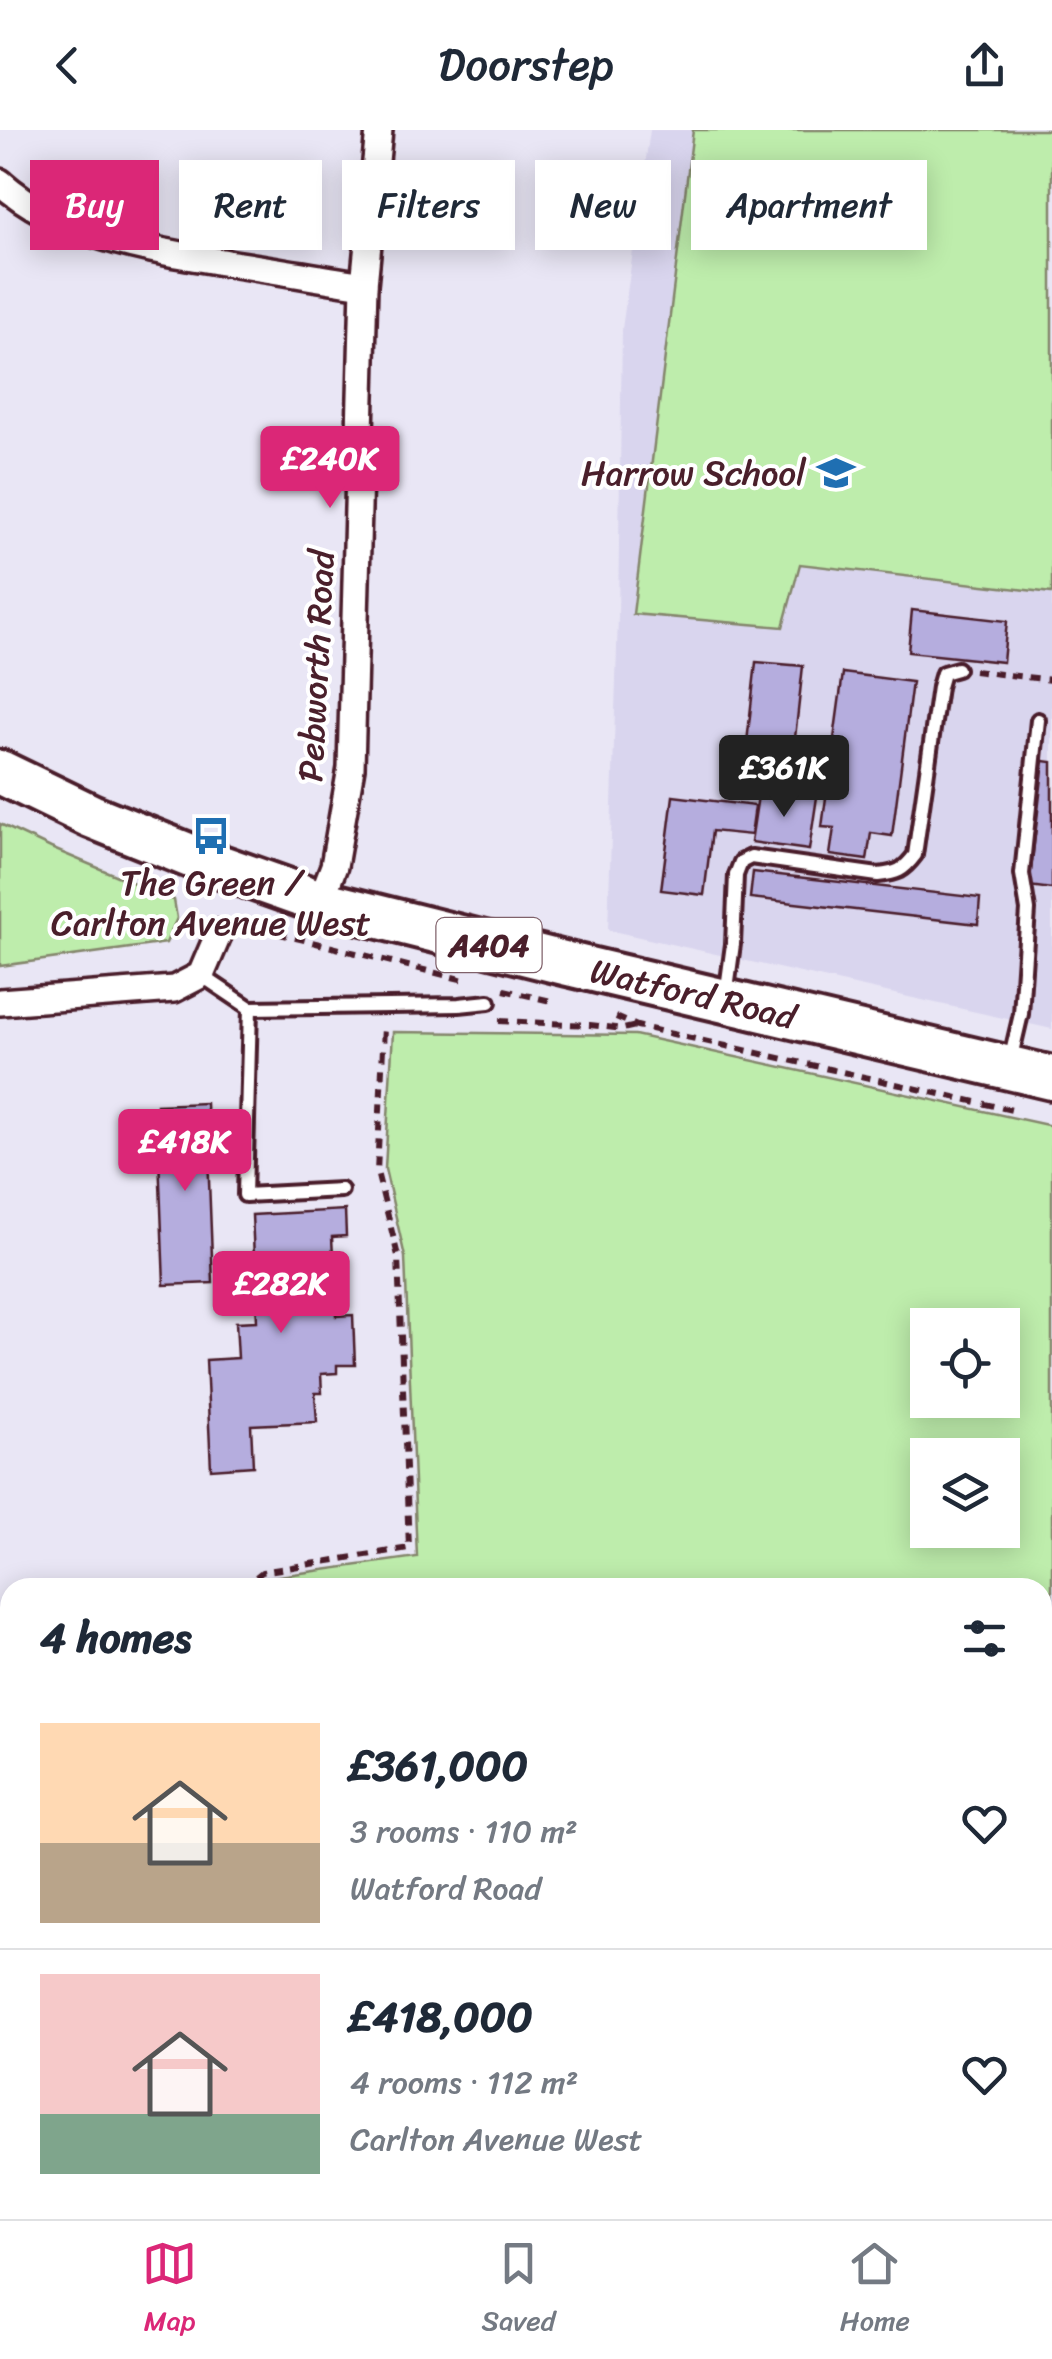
<!DOCTYPE html>
<meta charset="utf-8">
<style>
body{margin:0;font-family:Sriracha,sans-serif;background:#f6f6f7;color:#1f2937;height:100vh;display:flex;flex-direction:column;font-size:38px;white-space:nowrap}
*{box-sizing:border-box;margin:0}
p{font-size:32px;color:#747a83}
.icon{flex:none;width:55px;height:55px;fill:none;stroke:currentColor;stroke-width:2;stroke-linecap:round;stroke-linejoin:round}
.map{position:relative;flex:1;overflow:hidden}
.side{position:absolute;left:0px;top:1448px;width:1052px;height:642px;display:flex;flex-direction:column;background:#fff;border-radius:30px 30px 0 0;box-shadow:0 5px 25px #0003}
.side>*{flex:none}
.banner{position:absolute;left:30px;top:30px;width:992px;height:90px;display:flex;gap:20px}
.buttons{position:absolute;left:910px;top:1178px;display:grid;gap:20px}
.buttons a{display:grid;place-items:center;width:110px;height:110px;border-radius:0px;background:#fff;box-shadow:0 5px 25px #0003;font-size:50px}
.price{position:absolute;translate:-50% -85px;padding:0 22px;border-radius:10px;background:#db2777;color:#fff;font-size:32px;line-height:65px;filter:drop-shadow(0 2px 5px #0008)}
.price::after{content:'';position:absolute;left:50%;top:60px;width:30px;height:22px;margin-left:-15px;background:inherit;clip-path:polygon(0 0,100% 0,50% 100%)}
.price.active{background:#222;color:#fff}
ul{padding:0;list-style:none}
li{display:flex;align-items:center;gap:30px;height:250px;padding:0 40px}
li+li{border-top:2px solid #e0e1e3}
li span{display:grid;place-items:center;flex:none;width:280px;height:200px;border-radius:0px;color:#555}
li>.icon{margin-inline-start:auto}
span .icon{width:120px;height:120px;fill:#fffc;stroke-width:1}
li b{font-size:42px}
h2{display:flex;justify-content:space-between;align-items:center;height:120px;padding:0 40px;font-size:42px}
.pill{padding:0 35px;border-radius:0px;background:#fff;box-shadow:0 5px 25px #0003;font-size:35px;line-height:90px}
.pill.active{background:#db2777;color:#fff}
header{display:flex;justify-content:space-between;align-items:center;height:130px;padding:0 40px;background:#fff;font-size:45px;font-weight:600}
.dock{display:flex;justify-content:space-around;align-items:center;height:140px;border-top:2px solid #e0e1e3;background:#fff;font-size:28px;color:#747a83}
.dock a{display:grid;justify-items:center;gap:5px}
.dock .active{color:#db2777}
.map>svg:first-child{display:block}
.built{fill:#d9d5ee}
.green{fill:#beedac;stroke:#84866c;stroke-width:2.5;fill-rule:evenodd}
.water{fill:#97d7f9;stroke:#788da7;stroke-width:2.5}
.lines{fill:none;stroke-linecap:round;stroke-linejoin:round}
.stream{stroke:#788da7;stroke-width:10}
.building{fill:#b5adde;stroke:#4a1f2b;stroke-width:2.5}
.lane-casing{stroke:#4a1f2b;stroke-width:20}
.street-casing{stroke:#4a1f2b;stroke-width:32}
.primary-casing{stroke:#4a1f2b;stroke-width:50}
.path{stroke:#4a1f2b;stroke-width:6;stroke-dasharray:10 8;stroke-linecap:butt}
.lane{stroke:#fff;stroke-width:12}
.street{stroke:#fff;stroke-width:25}
.primary{stroke:#fff;stroke-width:42}
.labels{text-anchor:middle;dominant-baseline:central;stroke-width:8;stroke-linejoin:round;paint-order:stroke}
.shield{fill:#fff;stroke:#80626b;stroke-width:2.5}
.shield-label{font-size:32px;font-weight:bold;fill:#4a1f2b}
.poi-label{font-size:35px;fill:#4a1f2b;stroke:#fff;text-anchor:end}
.street-label{font-size:35px;fill:#4a1f2b;stroke:#fff}
</style>
<header><svg class="icon" aria-label="back" viewBox="0 0 24 24"><path d="M15 5l-7 7 7 7"/></svg>Doorstep<svg class="icon" aria-label="share" viewBox="0 0 24 24"><path d="M12 15V3M7 8l5-5 5 5M5 13v7h14v-7"/></svg></header>
<div class="map">
<svg width="1052" height="2089" viewBox="0 0 1052 2089">
<rect width="100%" height="100%" fill="#e9e6f5"/>
<filter id="ink" filterUnits="userSpaceOnUse"><feTurbulence type="fractalNoise" baseFrequency=".01" numOctaves="2"/><feDisplacementMap in="SourceGraphic" scale="20" xChannelSelector="R" yChannelSelector="G"/><feConvolveMatrix kernelMatrix="1 2 1 2 8 2 1 2 1" color-interpolation-filters="sRGB"/></filter>
<g filter="url(#ink)">
<!-- built -->
<path class="built" d="M650,0H1052V899L608,800L618,487L622,199Z"/>
<!-- green -->
<g class="green">
<path d="M693,0H1052V463L800,434L783,497L633,484Z"/>
<path d="M0,694L51,718L174,770L177,788L166,813L0,836Z"/>
<path d="M393,902L635,905L1052,996V2089H127L131,2080H1042V1458L253,1457L265,1448L417,1427L405,1127L385,1039ZM928,1195H1002V1270H928ZM928,1325H1002V1400H928Z"/>
</g>
<!-- water -->
<path class="water" d="M1042,1509L1052,1521V1718L1042,1717Z"/>
<g class="lines">
<!-- stream -->
<path class="stream" d="M473,2080L543,2089"/>
</g>
<!-- building -->
<g class="building">
<path d="M912,480L1007,491L1003,532L908,522Z"/>
<path d="M756,532L803,536L790,653L743,648Z"/>
<path d="M843,543L912,552L892,706L871,703L867,730L830,725L834,698L822,697Z"/>
<path d="M1044,631L1052,632V759L1029,756Z"/>
<path d="M759,659L817,667L809,720L751,712Z"/>
<path d="M673,666L755,676L751,705L712,701L704,765L661,760Z"/>
<path d="M753,742L980,768L978,794L750,768Z"/>
<path d="M206,973L213,1153L164,1155L157,975Z"/>
<path d="M345,1080L346,1106L332,1107L336,1186L353,1185L355,1235H337V1243L321,1244L322,1263H315L317,1292L251,1295L253,1336L211,1339L206,1230L238,1228L236,1192L257,1191L252,1085Z"/>
</g>
<g class="lines">
<!-- lane casing -->
<g class="lane-casing">
<g id="lane">
<path d="M201,845L250,878L459,875L489,872"/>
<path d="M726,866L733,814L736,745L741,732L751,727L878,745C897,743 903,741 915,725L939,557L943,543L957,539"/>
<path d="M250,878L245,1065L341,1060"/>
<path d="M1010,931L1021,884L1028,780L1022,744L1038,590"/>
</g>
</g>
<!-- street casing -->
<g class="street-casing">
<g id="street">
<path d="M0,52C62,107 150,120 228,133C274,140 319,148 364,155"/>
<path d="M320,772L334,736L351,638L364,155L379,0"/>
<path d="M0,872L174,859L201,845L219,803"/>
</g>
</g>
<!-- primary casing -->
<g class="primary-casing">
<g id="primary">
<path id="s1" d="M0,642L91,686L193,727L320,772L568,834L1052,948"/>
</g>
</g>
<!-- path -->
<g class="path">
<path d="M974,541L1052,550"/>
<path d="M243,793L276,803L468,851"/>
<path d="M504,860L555,872"/>
<path d="M616,887L637,896L1012,980"/>
<path d="M499,891L590,895L623,899L636,896"/>
<path d="M242,1458L262,1442L409,1418L398,1126L377,1042L384,897"/>
<path d="M231,2080L235,2086L232,2089"/>
</g>
<!-- lane -->
<use href="#lane" class="lane"/>
<!-- street -->
<use href="#street" class="street"/>
<!-- primary -->
<use href="#primary" class="primary"/>
</g>
</g>
<!-- icons -->
<defs>
<g id="school-bare" transform="scale(3)"><path d="M0-5L7-2L0 1L-7-2ZM-4 1L0 2.5L4 1V4Q0 6-4 4Z" fill="#1f6fb2" stroke="#fff" stroke-width="2.5" paint-order="stroke"/></g>
<g id="bus-bare" transform="scale(3)"><path d="M-5-6H5V4H4V6H2V4H-2V6H-4V4H-5ZM-3.5-4V0h7V-4ZM-3.5 1.2v1.5H-2V1.2ZM2 1.2v1.5H3.5V1.2Z" fill="#1f6fb2" stroke="#fff" stroke-width="2.5" paint-order="stroke"/></g>
</defs>
<g fill-rule="evenodd">
<use href="#school-bare" x="836" y="343"/>
<use href="#bus-bare" x="211" y="706"/>
</g>
<g class="labels">
<!-- shield labels -->
<rect class="shield" x="436.5" y="788" width="105" height="54" rx="8"/>
<g class="shield-label">
<text x="489" y="815">A404</text>
</g>
<!-- poi labels -->
<g class="poi-label">
<text x="806" y="343">Harrow School</text>
<text x="211" y="753" text-anchor="middle">The Green /<tspan x="211" dy="40">Carlton Avenue West</tspan></text>
</g>
<!-- street labels -->
<g class="street-label">
<text transform="translate(316 536) rotate(-87)">Pebworth Road</text>
<text stroke="none"><textPath href="#s1" startOffset="730">Watford Road</textPath></text>
</g>
</g>
</svg>
<div class="buttons">
<a><svg class="icon" aria-label="locate" viewBox="0 0 24 24"><circle cx="12" cy="12" r="6"/><path d="M12 2v4M12 18v4M2 12h4M18 12h4"/></svg></a>
<a><svg class="icon" aria-label="layers" viewBox="0 0 24 24"><path d="M12 4l9 5-9 5-9-5zM3 14l9 5 9-5"/></svg></a>
</div>
<b class="price" style="left:330px;top:381px">£240K</b>
<b class="price active" style="left:784px;top:690px">£361K</b>
<b class="price" style="left:185px;top:1064px">£418K</b>
<b class="price" style="left:281px;top:1206px">£282K</b>
<div class="banner">
<a class="pill active">Buy</a>
<a class="pill">Rent</a>
<a class="pill">Filters</a>
<a class="pill">New</a>
<a class="pill">Apartment</a>
</div>
<section class="side">
<h2>4 homes<svg class="icon" aria-label="filters" viewBox="0 0 24 24"><path d="M4 7h16M4 17h16"/><circle cx="9" cy="7" r="2"/><circle cx="15" cy="17" r="2"/></svg></h2>
<ul>
<li><span style="background:linear-gradient(#ffd9b3 60%,#b9a48a 0)"><svg class="icon" aria-label="home" viewBox="0 0 24 24"><path d="M3 11l9-7 9 7M6 9v11h12V9"/></svg></span><div><b>£361,000</b><p>3 rooms · 110 m²</p><p>Watford Road</p></div><svg class="icon" aria-label="heart" viewBox="0 0 24 24"><path d="M12 20l-8-8c-3-5 5-10 8-4 3-6 11-1 8 4z"/></svg></li>
<li><span style="background:linear-gradient(#f6c9c9 70%,#7fa58c 0)"><svg class="icon" aria-label="home" viewBox="0 0 24 24"><path d="M3 11l9-7 9 7M6 9v11h12V9"/></svg></span><div><b>£418,000</b><p>4 rooms · 112 m²</p><p>Carlton Avenue West</p></div><svg class="icon" aria-label="heart" viewBox="0 0 24 24"><path d="M12 20l-8-8c-3-5 5-10 8-4 3-6 11-1 8 4z"/></svg></li>
</ul>
</section>
</div>
<nav class="dock">
<a class="active"><svg class="icon" aria-label="map" viewBox="0 0 24 24"><path d="M3 6l6-2 6 2 6-2v14l-6 2-6-2-6 2zM9 4v14M15 6v14"/></svg>Map</a>
<a><svg class="icon" aria-label="saved" viewBox="0 0 24 24"><path d="M7 4h10v16l-5-4-5 4z"/></svg>Saved</a>
<a><svg class="icon" aria-label="home" viewBox="0 0 24 24"><path d="M3 11l9-7 9 7M6 9v11h12V9"/></svg>Home</a>
</nav>
